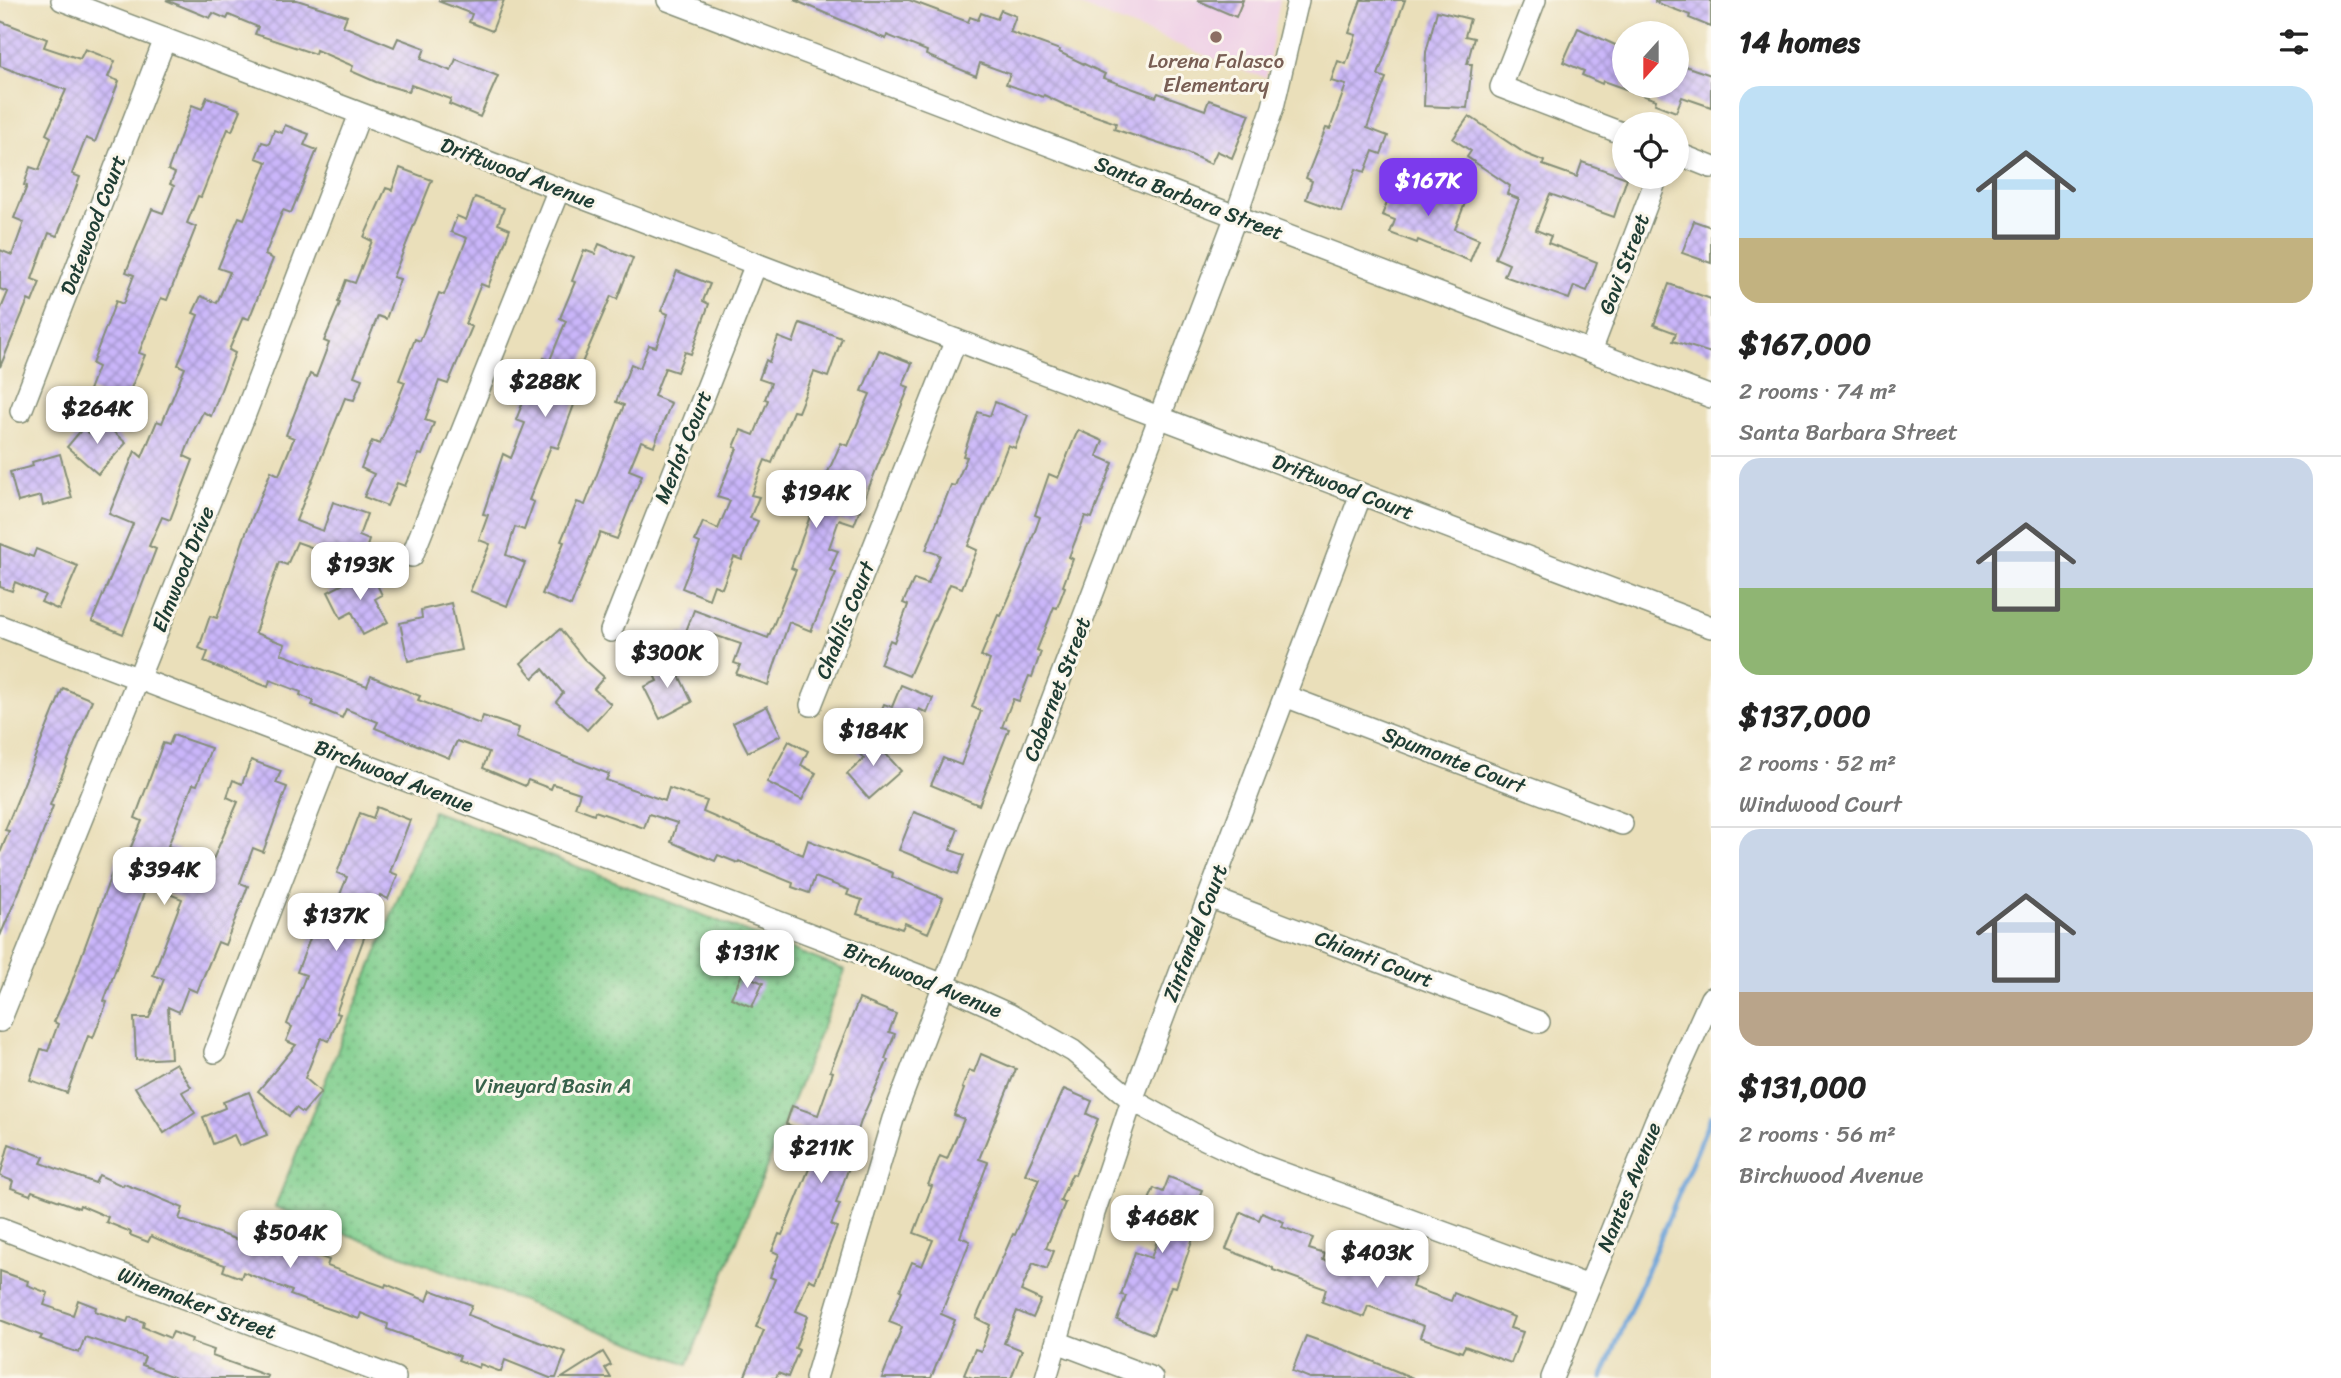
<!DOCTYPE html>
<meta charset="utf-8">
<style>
body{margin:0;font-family:Sriracha,sans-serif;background:#f6f6f6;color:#222;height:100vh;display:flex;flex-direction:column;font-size:26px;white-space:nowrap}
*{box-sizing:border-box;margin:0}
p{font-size:23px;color:#767676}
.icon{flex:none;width:38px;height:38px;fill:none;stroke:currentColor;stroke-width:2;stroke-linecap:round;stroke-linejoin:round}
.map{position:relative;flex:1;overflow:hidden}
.drawer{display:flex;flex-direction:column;background:#fff;width:630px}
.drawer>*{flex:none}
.needle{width:46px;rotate:201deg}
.fabs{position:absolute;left:1612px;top:21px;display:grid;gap:14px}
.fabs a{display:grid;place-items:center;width:77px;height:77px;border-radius:50%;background:#fff;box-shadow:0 4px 10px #0003;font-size:35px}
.price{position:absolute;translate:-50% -60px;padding:0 16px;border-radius:14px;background:#fff;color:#222;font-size:23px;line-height:46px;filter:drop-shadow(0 2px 4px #0008)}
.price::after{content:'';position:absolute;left:50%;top:42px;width:21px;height:16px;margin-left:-10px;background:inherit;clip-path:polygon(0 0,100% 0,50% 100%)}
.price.selected{background:#7c3aed;color:#fff}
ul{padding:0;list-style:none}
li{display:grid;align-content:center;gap:14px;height:371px;padding:0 28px}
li+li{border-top:2px solid #e0e0e0}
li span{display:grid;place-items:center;height:217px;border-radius:21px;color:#555}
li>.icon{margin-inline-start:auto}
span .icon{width:126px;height:126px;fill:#fffc;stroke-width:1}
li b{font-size:30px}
h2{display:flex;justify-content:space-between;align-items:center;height:84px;padding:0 28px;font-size:30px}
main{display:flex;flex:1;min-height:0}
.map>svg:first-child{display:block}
.built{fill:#efd0e6}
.park{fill:url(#park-dots);stroke:#4e8560;stroke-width:2}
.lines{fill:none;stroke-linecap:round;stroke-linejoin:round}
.stream{stroke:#6aa2d8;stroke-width:5}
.building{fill:url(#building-cross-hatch)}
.street-casing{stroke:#848e77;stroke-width:24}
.street{stroke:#fff;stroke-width:21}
.education-dot{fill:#8d6e63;stroke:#fbf7ec;stroke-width:2.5}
.labels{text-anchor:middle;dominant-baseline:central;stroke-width:6;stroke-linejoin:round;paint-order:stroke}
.education-label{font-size:21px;fill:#785e54;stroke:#fbf7ec}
.street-label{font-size:21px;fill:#1f3d34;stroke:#fbf7ec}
.park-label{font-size:21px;fill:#37614a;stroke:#fbf7ec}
</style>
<main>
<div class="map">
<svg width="1711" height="1378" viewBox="0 0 1711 1378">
<defs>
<pattern id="park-dots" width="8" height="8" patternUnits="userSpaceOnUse" patternTransform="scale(1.75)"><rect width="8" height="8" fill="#7ecd8c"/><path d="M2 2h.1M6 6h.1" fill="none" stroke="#67a873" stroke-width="1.8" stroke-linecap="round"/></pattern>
<pattern id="building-cross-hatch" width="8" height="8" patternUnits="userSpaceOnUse" patternTransform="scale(1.75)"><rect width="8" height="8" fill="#cab6fa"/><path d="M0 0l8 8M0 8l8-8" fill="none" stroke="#a395cb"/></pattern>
</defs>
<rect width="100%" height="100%" fill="#fbf7ec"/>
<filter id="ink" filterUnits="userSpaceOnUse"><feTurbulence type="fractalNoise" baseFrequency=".0143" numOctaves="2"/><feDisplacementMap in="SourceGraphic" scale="14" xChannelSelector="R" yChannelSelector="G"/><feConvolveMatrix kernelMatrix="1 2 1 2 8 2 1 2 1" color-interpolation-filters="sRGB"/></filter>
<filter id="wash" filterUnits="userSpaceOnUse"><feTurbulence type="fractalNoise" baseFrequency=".00686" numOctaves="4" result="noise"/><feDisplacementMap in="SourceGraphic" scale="28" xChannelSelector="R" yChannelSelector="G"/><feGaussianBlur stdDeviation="1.57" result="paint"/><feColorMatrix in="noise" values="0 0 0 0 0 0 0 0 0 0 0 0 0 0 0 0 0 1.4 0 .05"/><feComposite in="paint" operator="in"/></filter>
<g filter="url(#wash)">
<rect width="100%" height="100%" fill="#eadfba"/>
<!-- built -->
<path class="built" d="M1065,0H1280L1266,77L1252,74Z"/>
<!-- park -->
<path class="park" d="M433,811L845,970L688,1364L275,1207Z"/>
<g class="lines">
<!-- stream -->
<path class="stream" d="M1602,1378L1711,1116"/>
</g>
<g id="blocks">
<!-- building -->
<g class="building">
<path d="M166,0H297L347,16L343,26L394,47L398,38L425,48L421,59L451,71L456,59L498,76L480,117L449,104L451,99L411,85L409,92L376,82L351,71L353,66L316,50L315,54L255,34L258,27L229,15L227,19L213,13L210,18Z"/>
<path d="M504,0L492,31L469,22L472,14L438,1Z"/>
<path d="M794,0H909L968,22L970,17L978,20L981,13L997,19L1001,10L1016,16L1010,32L1060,50L1059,52L1105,74L1103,78L1156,97L1158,93L1205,110L1209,100L1250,114L1232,158L1217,151L1211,164L1187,153L1114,129L1116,123L1067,106L1044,95L1043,97L1006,84L1010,74L980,63L976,76L926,55L927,51L887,35L886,39Z"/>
<path d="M1197,0H1243L1236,17Z"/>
<path d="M1361,0H1405L1378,75L1386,78L1367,128L1388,136L1381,154L1373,151L1365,172L1356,169L1341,212L1306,199L1312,181L1306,178L1326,128L1330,129L1346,85L1331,81L1338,61L1346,64L1356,35L1349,33Z"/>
<path d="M1655,0H1711V27L1689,18L1690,15L1655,2Z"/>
<path d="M1437,11L1470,19L1465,36L1474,38L1467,64H1472L1467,108L1424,106L1426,52Z"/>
<path d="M0,21L47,39L44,47L80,59L85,49L115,61L108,77L119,81L95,142L86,138L72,174L80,177L66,214L57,236L49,233L32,279L40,282L32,302L28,300L0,367V311L8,292L0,289V250L12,255L24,222L14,218L27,186L24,185L30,167L39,170L51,137L46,134L66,90L0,66Z"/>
<path d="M1578,28L1624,49V86H1676V63L1711,75V107L1682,97L1676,112L1655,104L1656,100L1603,81L1602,84L1582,75L1584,71L1563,62Z"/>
<path d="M207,97L241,110L232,131L228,129L201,197L198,196L187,223L196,227L167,300L161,298L139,353L145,355L124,405L89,390L98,367L92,364L116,301L123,304L134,275L126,272L152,209L163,213L174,186L170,184L175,173L168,170L192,105L202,109Z"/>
<path d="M1469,116L1526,154L1544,161L1543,165L1577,177L1582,162L1627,178L1614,217L1550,194L1536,230L1551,236L1548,243L1597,262L1587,291L1574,286L1569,299L1504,276L1509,264L1495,258L1519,199L1507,194L1510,186L1467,157L1471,151L1453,139Z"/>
<path d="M285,125L309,134L304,145L317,150L291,213L283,210L265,255L273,259L249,319L243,317L229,350L235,353L211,416L203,412L194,430L184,456L193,460L170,520L162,517L149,546L156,549L123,634L92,621L133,524L109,514L135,451L142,457L157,421L162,423L185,368L178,365L198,315L193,313L201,296L217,303L230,272L218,268L239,217L244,219L267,162L256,158L262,142L269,144L274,130L282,133Z"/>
<path d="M400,168L432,180L393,277L400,279L386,319L378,316L354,376L362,379L354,400L345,398L296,521L323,531L333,502L367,514L359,536L369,540L361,565L297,542L287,565L279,562L255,633L285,644L281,654L367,686L371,676L420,696L418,700L480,724L483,716L519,728L516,738L609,774L606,780L665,801L669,788L707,801L703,812L803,855L808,840L893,873L892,877L943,898L928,933L905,923L902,929L857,914L862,900L847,895L849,890L815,877L809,893L792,887L793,883L739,861L738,863L718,855L715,861L671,842L677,823L649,814L644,828L595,811L594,814L575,807L580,793L553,784L551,789L528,780L525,786L483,768L489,752L457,741L449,758L375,728L378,722L346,709L342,718L312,705L314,701L300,695L301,692L270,680L268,687L204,662L208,652L199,648L210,616L217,618L245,535L271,471L279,475L294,438L286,435L310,374L316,377L329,343L324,341L340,303L338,302L346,280L355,283L372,241L364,237L386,188L392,190Z"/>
<path d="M1400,171L1416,177L1413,184L1465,203L1455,229L1479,239L1470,261L1418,240L1417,243L1390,233L1395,220L1382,215Z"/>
<path d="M475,197L504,208L498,224L510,229L488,287L481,284L465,324L472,327L448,384L439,381L425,420L434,423L422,455L419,454L405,486L397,483L387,506L364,497L374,474L361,468L372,441L380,444L405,382L399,380L415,339L420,341L439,293L444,295L467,238L451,232L457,216L466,220Z"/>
<path d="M1694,221L1711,227V263L1682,253Z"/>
<path d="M599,244L633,258L617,299L611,296L578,372L585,375L558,448L551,446L529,500L534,502L524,530L515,527L506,555L525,563L507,606L470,591L490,544L479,540L488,515L483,514L503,454L511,458L525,423L516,420L527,392L529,393L544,358L550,360L561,333L566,321L560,318L575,282L572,281L584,250L595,254Z"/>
<path d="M677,271L710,284L703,301L709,304L691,354L685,352L677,372L665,368L654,396L671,403L654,446L641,441L629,470L642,475L617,539L600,533L571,606L542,594L564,542L561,541L577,502L585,505L608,446L624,405L616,402L631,364L640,368L649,345L656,347L668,314L661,311Z"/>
<path d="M1669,284L1711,299V353L1673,341L1676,333L1654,325Z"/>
<path d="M800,323L842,338L828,377L814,372L798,412L793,411L772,463L765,460L751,495L759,497L750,518L758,521L742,560L734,557L722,588L714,585L709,599L682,588L700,543L695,541L703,522L718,529L730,501L717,497L737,448L734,447L741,430L754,435L768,400L765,399L771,383L759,379L766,360L769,362L778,337L793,343Z"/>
<path d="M879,350L912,363L903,385L909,387L854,525L839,520L829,548L838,551L830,570L836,573L811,631L789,622L768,685L736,674L740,665L734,663L741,644L714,635L704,662L674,651L680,632L685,634L694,610L768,638L796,570L791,568L819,492L841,443L848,446L870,394L862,391Z"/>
<path d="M995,402L1028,415L1015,448L1008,445L968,546L977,550L962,588L950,584L909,676L880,664L890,640L894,642L908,605L903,603L914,579L928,584L940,555L926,550L951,485L955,486L967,457L963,456L978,412L990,416Z"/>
<path d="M100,420L126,443L98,474L67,447L83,428L89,433Z"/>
<path d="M1078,430L1103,441L1097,456L1113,463L1092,518L1085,516L1069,557L1073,559L1063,586L1065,587L1057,608L1054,607L1037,650L1041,652L1032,677L1029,676L1019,701L1013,699L1002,727L1009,729L979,805L931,785L943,758L961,765L981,711L972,707L990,660L981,656L998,615L1001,616L1021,570L1040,517L1035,515L1049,474L1058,478Z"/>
<path d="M60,454L72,498L43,506L41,496L18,502L10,472L33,466L32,462Z"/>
<path d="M0,544L33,557L36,549L78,566L59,610L41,602L45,595L15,582L12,591L0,587Z"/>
<path d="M370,570L382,595L375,599L388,622L363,635L352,612L341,618L328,592Z"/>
<path d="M451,603L461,650L408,661L400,623L422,618L421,610Z"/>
<path d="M560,629L584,659L604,677L594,689L611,704L587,730L556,702L563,693L543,669L533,678L521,663Z"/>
<path d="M671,659L692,702L660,719L644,687L657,681L651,669Z"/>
<path d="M901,685L933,698L927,713L919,709L908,736L876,723L884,704L892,707Z"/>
<path d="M63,688L92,700L50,805L53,806L35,854L0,936V853L9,831L5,830Z"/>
<path d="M767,706L781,735L748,752L733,723Z"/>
<path d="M868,734L901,771L869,799L847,774L864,759L854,747Z"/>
<path d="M173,735L211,748L197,785L193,784L168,846L179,850L172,869L204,880L238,802L227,797L233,780L242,784L251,760L281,771L276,783L287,787L263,852L253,848L240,883L248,886L225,945L218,942L197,992L188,988L179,1012L168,1007L171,1058L136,1060L134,1018H149L164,979L153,975L182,899L147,885L104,1001L107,1002L93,1038L88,1036L67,1093L30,1080L41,1049L48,1051L58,1024L54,1022L70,987L120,851L128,854L142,821L135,818L163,743L169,745Z"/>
<path d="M789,741L808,751L801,765L816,773L802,800L767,782Z"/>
<path d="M377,807L410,820L390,872L398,875L388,899L380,895L336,1013L340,1014L329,1041L321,1038L305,1078L321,1092L303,1113L296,1108L289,1116L258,1091L296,1045L286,1041L292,1027L287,1024L306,975L297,972L322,908L333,912L347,877L337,873L360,813L373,818Z"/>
<path d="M914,812L958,829L950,850L965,855L958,874L899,850Z"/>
<path d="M742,974L763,983L752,1007L731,998Z"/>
<path d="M859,999L896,1014L889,1032L895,1034L885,1059L888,1060L862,1118L850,1155L853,1156L836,1203L840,1204L831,1225L837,1227L815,1282L809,1279L796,1311L808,1316L795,1348L799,1350L788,1377L778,1373L776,1378H744L764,1330L756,1327L775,1279L770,1277L779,1254L772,1251L779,1234L782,1235L811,1164L804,1161L814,1134L786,1124L792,1106L818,1115L833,1072L830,1071Z"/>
<path d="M981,1054L1016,1069L979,1159L988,1162L960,1237L970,1241L941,1314L955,1320L931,1378H882L902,1327L889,1322L902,1291L900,1290L912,1262L922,1266L933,1240L914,1233L932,1186L928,1185L940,1156L947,1159L964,1119L954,1115L964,1089L962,1088L969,1070L974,1072Z"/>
<path d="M176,1063L191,1087L182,1092L195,1113L164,1133L135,1087Z"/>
<path d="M1064,1089L1092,1101L1087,1114L1098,1119L1075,1175L1072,1174L1060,1201L1065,1203L1046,1248L1054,1251L1047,1269L1033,1263L1021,1291L1041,1300L1033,1318L1017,1311L1004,1343L1022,1350L1011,1378H973L964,1375L975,1349L981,1351L990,1325L976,1318L1013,1234L1015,1235L1039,1179L1025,1174Z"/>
<path d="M249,1092L267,1135L239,1146L234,1135L213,1144L203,1117L225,1108L223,1102Z"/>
<path d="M9,1144L44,1157L41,1163L95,1183L99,1175L123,1186L124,1184L140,1190L183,1208L179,1219L263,1249L265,1243L285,1251L288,1244L329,1260L327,1266L385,1287L386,1284L427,1301L431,1290L472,1305L468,1315L566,1352L556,1378H550L505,1360L501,1372L480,1364L479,1368L458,1360L460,1356L387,1329L388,1324L361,1313L359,1319L312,1303L290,1295L292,1291L243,1272L241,1278L223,1271L225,1265L180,1249L151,1236L148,1242L130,1235L131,1232L106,1222L108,1217L80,1205L79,1208L32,1191L30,1195L11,1188L13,1181L0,1176Z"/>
<path d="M1169,1177L1202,1190L1195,1206L1207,1210L1197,1234L1195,1233L1176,1287L1171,1286L1153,1334L1117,1320L1126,1296L1121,1295L1135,1252L1151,1258L1164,1221L1144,1212L1154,1188L1163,1192Z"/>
<path d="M1241,1212L1259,1220L1262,1213L1284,1222L1282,1227L1313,1238L1309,1249L1325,1254L1323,1260L1351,1270L1355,1258L1390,1270L1391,1267L1416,1276L1412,1287L1451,1301L1454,1293L1514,1317L1510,1328L1523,1332L1511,1363L1465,1346L1462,1352L1420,1337L1424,1326L1368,1306L1364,1317L1322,1302L1326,1289L1273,1270V1268L1226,1249Z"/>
<path d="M0,1271L28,1281L27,1285L48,1293L44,1305L73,1315L78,1300L96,1307L95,1311L127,1322L129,1317L144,1322L143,1327L170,1338L173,1332L192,1339L191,1342L214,1350L212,1356L268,1376L267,1378H176L142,1365L145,1357L85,1337L79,1353L40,1339L42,1336L0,1320Z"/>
<path d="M1306,1336L1348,1351L1413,1378H1310L1292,1371Z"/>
<path d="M603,1352L611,1365L605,1368L611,1378H562Z"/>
</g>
</g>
</g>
<g filter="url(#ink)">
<use href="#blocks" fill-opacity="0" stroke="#848e77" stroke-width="2"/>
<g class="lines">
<!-- street casing -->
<g class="street-casing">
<g id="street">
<path d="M62,0L1711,627"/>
<path d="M668,0L1711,397"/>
<path d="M1535,0L1501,87L1624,134"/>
<path d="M1676,153L1711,167"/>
<path d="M1591,351L1657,177"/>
<path d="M21,411L165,39"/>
<path d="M412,556L559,189"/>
<path d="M0,626L944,985L1008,1014L1073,1051L1132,1100L1192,1133L1258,1164L1589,1286"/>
<path d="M611,631L756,264"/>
<path d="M1285,696L1622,824"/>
<path d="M811,705L956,340"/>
<path d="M1209,897L1539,1022"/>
<path d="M0,1021L245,414L360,114"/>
<path d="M215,1052L331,752"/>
<path d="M0,1228L395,1378"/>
<path d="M1057,1342L1152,1378"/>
<path d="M816,1378L893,1119L1236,216L1273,107L1298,0"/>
<path d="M1046,1378L1094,1213L1132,1100L1361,494"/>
<path d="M1552,1378L1656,1120L1711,998"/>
</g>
</g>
<!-- street -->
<use href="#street" class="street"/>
</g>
</g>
<!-- markers -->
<circle class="education-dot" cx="1216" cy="37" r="7"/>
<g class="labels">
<!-- education labels -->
<g class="education-label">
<text x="1216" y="61">Lorena Falasco<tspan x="1216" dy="24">Elementary</tspan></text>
</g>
<!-- street labels -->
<g class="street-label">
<text transform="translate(518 173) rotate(21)">Driftwood Avenue</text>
<text transform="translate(1189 198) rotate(21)">Santa Barbara Street</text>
<text transform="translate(93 225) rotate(-69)">Datewood Court</text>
<text transform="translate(1624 264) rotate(-69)">Gavi Street</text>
<text transform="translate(683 447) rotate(-68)">Merlot Court</text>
<text transform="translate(1343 487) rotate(21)">Driftwood Court</text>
<text transform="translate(183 569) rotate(-68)">Elmwood Drive</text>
<text transform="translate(845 620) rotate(-68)">Chablis Court</text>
<text transform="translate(1057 689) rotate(-69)">Cabernet Street</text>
<text transform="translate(1454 760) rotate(21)">Spumonte Court</text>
<text transform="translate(394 776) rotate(21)">Birchwood Avenue</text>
<text transform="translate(1195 933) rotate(-69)">Zinfandel Court</text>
<text transform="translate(1374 959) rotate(21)">Chianti Court</text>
<text transform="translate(923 980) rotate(22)">Birchwood Avenue</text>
<text transform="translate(1629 1187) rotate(-68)">Nantes Avenue</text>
<text transform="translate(197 1303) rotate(21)">Winemaker Street</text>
</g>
<!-- park labels -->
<g class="park-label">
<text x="553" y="1086">Vineyard Basin A</text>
</g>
</g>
</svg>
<div class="fabs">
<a><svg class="needle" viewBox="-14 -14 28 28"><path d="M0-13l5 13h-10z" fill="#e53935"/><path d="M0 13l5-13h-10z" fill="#767676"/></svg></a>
<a><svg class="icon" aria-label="locate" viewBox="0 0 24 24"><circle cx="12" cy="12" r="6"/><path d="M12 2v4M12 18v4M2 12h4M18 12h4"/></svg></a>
</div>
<b class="price selected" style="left:1428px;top:218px">$167K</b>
<b class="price" style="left:545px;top:419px">$288K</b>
<b class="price" style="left:97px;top:446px">$264K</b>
<b class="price" style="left:816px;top:530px">$194K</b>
<b class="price" style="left:360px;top:602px">$193K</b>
<b class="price" style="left:667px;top:690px">$300K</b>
<b class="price" style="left:873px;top:768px">$184K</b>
<b class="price" style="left:164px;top:907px">$394K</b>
<b class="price" style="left:336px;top:953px">$137K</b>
<b class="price" style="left:747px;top:990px">$131K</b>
<b class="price" style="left:821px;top:1185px">$211K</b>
<b class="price" style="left:1162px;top:1255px">$468K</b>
<b class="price" style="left:290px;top:1270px">$504K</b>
<b class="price" style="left:1377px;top:1290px">$403K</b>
</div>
<section class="drawer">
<h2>14 homes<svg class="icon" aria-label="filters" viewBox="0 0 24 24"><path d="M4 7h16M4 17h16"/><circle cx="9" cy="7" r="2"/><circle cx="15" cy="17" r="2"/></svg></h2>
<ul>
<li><span style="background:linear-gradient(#bfe0f5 70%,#c2b280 0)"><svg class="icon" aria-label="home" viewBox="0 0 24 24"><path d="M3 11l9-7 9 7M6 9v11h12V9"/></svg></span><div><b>$167,000</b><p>2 rooms · 74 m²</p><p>Santa Barbara Street</p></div></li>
<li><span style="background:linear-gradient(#c9d6e8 60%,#8fb573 0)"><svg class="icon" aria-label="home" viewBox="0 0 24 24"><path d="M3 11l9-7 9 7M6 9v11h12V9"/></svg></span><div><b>$137,000</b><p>2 rooms · 52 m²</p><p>Windwood Court</p></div></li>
<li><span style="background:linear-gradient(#c9d6e8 75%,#b9a48a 0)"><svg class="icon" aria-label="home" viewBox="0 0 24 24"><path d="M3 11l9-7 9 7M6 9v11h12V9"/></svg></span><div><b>$131,000</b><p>2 rooms · 56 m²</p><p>Birchwood Avenue</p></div></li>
</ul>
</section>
</main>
